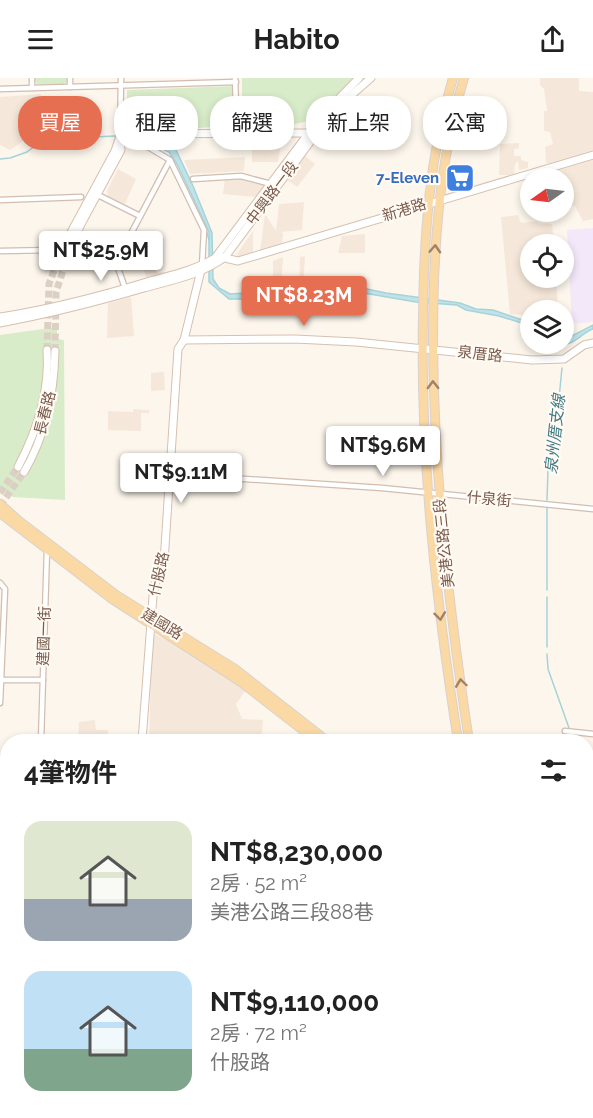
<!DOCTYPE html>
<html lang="zh-TW">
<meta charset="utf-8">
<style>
body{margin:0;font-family:Raleway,"Noto Sans TC",sans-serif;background:#f2f2f2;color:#222;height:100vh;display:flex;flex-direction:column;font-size:22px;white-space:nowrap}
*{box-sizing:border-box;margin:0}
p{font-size:20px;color:#767676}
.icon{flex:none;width:33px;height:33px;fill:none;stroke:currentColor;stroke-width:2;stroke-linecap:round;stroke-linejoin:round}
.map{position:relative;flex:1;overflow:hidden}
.side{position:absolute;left:0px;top:656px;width:594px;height:386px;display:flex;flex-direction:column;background:#fff;border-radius:24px 24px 0 0;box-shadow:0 3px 9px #0003}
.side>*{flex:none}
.banner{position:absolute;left:18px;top:18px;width:558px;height:54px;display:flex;gap:12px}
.needle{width:39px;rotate:256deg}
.controls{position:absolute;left:520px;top:90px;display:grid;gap:12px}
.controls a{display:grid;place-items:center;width:54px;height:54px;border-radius:50%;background:#fff;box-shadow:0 3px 9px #0003;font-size:30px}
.price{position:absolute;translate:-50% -51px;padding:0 14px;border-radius:6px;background:#fff;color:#222;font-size:20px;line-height:39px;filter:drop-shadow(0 2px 3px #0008)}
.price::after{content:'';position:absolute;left:50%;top:36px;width:18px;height:14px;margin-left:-9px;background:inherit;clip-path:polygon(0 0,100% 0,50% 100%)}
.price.on{background:#e76f51;color:#fff}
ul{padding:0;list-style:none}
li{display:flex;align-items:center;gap:18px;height:150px;padding:0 24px}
li span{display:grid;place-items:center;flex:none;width:168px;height:120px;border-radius:18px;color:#555}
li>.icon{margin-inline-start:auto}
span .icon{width:72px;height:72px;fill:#fffc;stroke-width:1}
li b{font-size:26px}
h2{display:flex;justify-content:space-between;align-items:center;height:72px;padding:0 24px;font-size:26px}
.tag{padding:0 21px;border-radius:24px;background:#fff;box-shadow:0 3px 9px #0003;font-size:21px;line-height:54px}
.tag.on{background:#e76f51;color:#fff}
header{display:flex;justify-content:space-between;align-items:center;height:78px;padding:0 24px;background:#fff;font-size:27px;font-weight:700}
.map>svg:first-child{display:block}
.residential{fill:#f5e8da}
.education{fill:#f3e8fa}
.green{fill:#d8ecc9}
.water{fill:#bfe3e8;stroke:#a5d3da;stroke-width:1.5}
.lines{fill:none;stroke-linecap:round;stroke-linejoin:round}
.stream{stroke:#a5d3da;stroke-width:1.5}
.secondary-tunnel{stroke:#dcd0c4;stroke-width:7;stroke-dasharray:7 3.5;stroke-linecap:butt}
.street-casing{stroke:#d1beb0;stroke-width:7}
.secondary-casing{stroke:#d6c0b0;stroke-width:9}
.primary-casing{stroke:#dad1cd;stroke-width:10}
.street{stroke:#fff;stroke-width:4.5}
.secondary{stroke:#fff;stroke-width:7}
.primary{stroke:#fbd9a5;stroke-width:8}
.oneway{stroke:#a18267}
.labels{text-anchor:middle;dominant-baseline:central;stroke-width:4.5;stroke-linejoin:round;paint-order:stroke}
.shop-label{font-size:15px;font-weight:bold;fill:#366cbe;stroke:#fffaf3;text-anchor:end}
.street-label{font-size:15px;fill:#7a5c4d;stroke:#fffaf3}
.water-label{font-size:16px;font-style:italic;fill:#437c86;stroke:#fffaf3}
</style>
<header><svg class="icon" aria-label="menu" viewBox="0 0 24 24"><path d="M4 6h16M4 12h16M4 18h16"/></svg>Habito<svg class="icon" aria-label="share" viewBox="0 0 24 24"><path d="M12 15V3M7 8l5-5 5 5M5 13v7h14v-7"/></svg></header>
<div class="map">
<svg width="593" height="1040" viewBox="0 0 593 1040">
<rect width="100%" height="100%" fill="#fdf6ec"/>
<!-- residential -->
<g class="residential">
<path d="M540,0H579V13L593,14V72L551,85H546L545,69L553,66L550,54L544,53V33H547L544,11L540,7Z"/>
<path d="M41,16L42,50L10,72L0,67V19Z"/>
<path d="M252,63L281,66L278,84H252Z"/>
<path d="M519,65V70L514,71V78H521V82L528,84V90L519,92L518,83L515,86L514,97H499L500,66Z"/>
<path d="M304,77L315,86L297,109L286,101Z"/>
<path d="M245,79L244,93L190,96L184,82Z"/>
<path d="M593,82V141L583,143L575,128L564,126V100H545V96Z"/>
<path d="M118,91L136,101L125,126L108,118L107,113Z"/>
<path d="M225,99L255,100L264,106L257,119L223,116Z"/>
<path d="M304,124L302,152L280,154L283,155L282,167L260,173L265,136L276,153L279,126Z"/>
<path d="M518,137L520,143L523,145L537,143L538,145L552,146L554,166H531V200H556L558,232H531V242L525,237L510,236L501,139Z"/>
<path d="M253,153V178L239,180L237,176Z"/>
<path d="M365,156V175H338L342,158Z"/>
<path d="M149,177L150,182H154L157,195L165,194L166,197L147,202L140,179Z"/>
<path d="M305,178L303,213H299L300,179Z"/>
<path d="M283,179L281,209H273V183Z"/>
<path d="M131,219L134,258L107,260L108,225Z"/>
<path d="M164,294L165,312L151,313V295Z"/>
<path d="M133,331L149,332V335H141V353L108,352V333L133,334Z"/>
<path d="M152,555L177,567L246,612L236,626L242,641L263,642L261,663H149Z"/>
<path d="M95,642L96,652H108V663H78L79,644Z"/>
</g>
<!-- education -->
<path class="education" d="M593,150V244L572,246L567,152Z"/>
<!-- green -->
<g class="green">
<path d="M34,0H67V4L64,6H37Z"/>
<path d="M242,0H354C341,11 330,28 317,38C302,50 260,48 242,46Z"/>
<path d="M233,8L234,48L139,53L127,40V12Z"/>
<path d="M57,249V261L64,262L65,422L13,419L0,411V257Z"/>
</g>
<!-- water -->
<g class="water">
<path d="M162,64L176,72L193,108L212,155L213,201L219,210L230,216L258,214L293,206L307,209L324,215H331L353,208L386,215L460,225L476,231L493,232L531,245V248L499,238L466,232L457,227L416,224L352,213L324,220L298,212L283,213L254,221H229L209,204V154L177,86L169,74L149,65Z"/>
<path d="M593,247V251C581,255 575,268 560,266H564V262Z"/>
<path d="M286,1034H309L310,1040H286Z"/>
</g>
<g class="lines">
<!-- stream -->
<g class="stream">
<path d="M130,60L154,62L158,64"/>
<path d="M0,81L10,80L27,74L44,61L116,58"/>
<path d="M205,147L209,162"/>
<path d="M547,422L548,391L557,341L562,290"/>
<path d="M547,512V429"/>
<path d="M547,569V519"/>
<path d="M547,576L548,591L569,650"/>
<path d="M572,658L574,663"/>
<path d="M586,698L593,723"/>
<path d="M586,748H593"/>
<path d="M424,1034L425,1040"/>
<path d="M279,1040V1034"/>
</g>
<!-- secondary-tunnel -->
<g class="secondary-tunnel">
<path d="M47,272L49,206L62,171"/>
<path d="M55,273L56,214L69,174"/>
<path d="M0,415L18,389"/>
<path d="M0,428L24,394"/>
</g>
<!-- street casing -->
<g class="street-casing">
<g id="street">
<path d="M32,0V10"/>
<path d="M70,0V9"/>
<path d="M121,0L120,59L150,70L170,82L204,152L202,188"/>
<path d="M235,0L237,55"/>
<path d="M0,11L236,4"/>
<path d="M193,101L241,98L271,106"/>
<path d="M100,118L140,138"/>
<path d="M0,122L81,119"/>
<path d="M0,173L54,172"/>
<path d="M126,213L116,184L170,82"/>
<path d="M170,396L382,410L593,431"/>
<path d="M0,505L5,511L0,625"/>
<path d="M0,602H43"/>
<path d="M565,653L593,656"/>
<path d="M41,663L47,471"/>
<path d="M0,725H8"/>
<path d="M0,860H8"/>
<path d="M0,985H8"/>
<path d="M24,1040V1034"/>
</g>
</g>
<!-- secondary casing -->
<g class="secondary-casing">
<g id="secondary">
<path d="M120,59L132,56L311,55"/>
<path d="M62,171L115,73L119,61"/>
<path d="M69,174L81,146L121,72L120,59"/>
<path d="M221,179L238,183L593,77"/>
<path d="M0,239C51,231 101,218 150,203C172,197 195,192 215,180L320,40L359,0"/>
<path d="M0,245C49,236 96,224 144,210C172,202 201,197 225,179L316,56L337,30L371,0"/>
<path d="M184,262L295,261L356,264L532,282L564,281L584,267L593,265"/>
<path d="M18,389C37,353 50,314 47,272"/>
<path d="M24,394C46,357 54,316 55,273"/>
<path d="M142,663L153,518L157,499L164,484L178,271L184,262L202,188"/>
<path d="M109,1040L110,1034"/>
</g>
</g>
<!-- primary casing -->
<g class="primary-casing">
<g id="primary">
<path d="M453,0C429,78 424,158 423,238C420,381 436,522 458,663"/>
<path d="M464,0C438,87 433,175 433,265C434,399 449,531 469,663"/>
<path d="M0,426L19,443L116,517L235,591L327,663"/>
<path d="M0,435L112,521L241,604L317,663"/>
<path d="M586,856L593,860"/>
<path d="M586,863L593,868"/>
<path d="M524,1034L525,1040"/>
<path d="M536,1034L537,1040"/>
</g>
</g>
<!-- street -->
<use href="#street" class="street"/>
<!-- secondary -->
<use href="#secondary" class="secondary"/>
<!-- primary -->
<use href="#primary" class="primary"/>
</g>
<!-- one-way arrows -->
<defs><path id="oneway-chevron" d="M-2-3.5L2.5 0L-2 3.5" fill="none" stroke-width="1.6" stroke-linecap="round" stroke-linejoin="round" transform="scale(1.5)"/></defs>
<g class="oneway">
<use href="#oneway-chevron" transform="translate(435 171) rotate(-87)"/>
<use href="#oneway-chevron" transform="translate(433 307) rotate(-91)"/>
<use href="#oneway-chevron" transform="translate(440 538) rotate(83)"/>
<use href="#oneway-chevron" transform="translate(461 605) rotate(-98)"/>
</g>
<!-- icons -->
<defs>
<g id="supermarket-square" transform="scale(1.5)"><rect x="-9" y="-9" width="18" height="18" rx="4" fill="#3f7fe0" stroke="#fffaf3"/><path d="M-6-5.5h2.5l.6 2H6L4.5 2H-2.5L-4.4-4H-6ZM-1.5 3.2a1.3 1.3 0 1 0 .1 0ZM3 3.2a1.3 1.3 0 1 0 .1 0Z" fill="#fff"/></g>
</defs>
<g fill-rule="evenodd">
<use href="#supermarket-square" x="460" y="100"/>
</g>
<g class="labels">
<!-- shop labels -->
<g class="shop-label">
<text x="439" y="100">7-Eleven</text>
</g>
<!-- street labels -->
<g class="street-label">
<text transform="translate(272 115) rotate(-53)">中興路一段</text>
<text transform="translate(404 132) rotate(-17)">新港路</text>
<text transform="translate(480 276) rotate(6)">泉厝路</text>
<text transform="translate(45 335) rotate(-76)">長春路</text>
<text transform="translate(489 421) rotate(5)">什泉街</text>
<text transform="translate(444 465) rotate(-96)">美港公路三段</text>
<text transform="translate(159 496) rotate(-77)">什股路</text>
<text transform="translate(162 546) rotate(31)">建國路</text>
<text transform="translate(44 558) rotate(-88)">建國一街</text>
</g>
<!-- water labels -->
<g class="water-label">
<text transform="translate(555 356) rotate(-84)">泉州厝支線</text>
</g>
</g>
</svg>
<div class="controls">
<a><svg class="needle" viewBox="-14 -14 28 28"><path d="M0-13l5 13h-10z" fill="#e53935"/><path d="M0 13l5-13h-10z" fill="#767676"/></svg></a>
<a><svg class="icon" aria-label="locate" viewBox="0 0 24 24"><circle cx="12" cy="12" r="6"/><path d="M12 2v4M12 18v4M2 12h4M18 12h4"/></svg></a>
<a><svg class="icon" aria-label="layers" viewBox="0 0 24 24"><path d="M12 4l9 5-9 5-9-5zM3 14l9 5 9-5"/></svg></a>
</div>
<b class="price" style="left:101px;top:204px">NT$25.9M</b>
<b class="price on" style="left:304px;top:249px">NT$8.23M</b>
<b class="price" style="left:383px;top:399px">NT$9.6M</b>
<b class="price" style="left:181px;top:426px">NT$9.11M</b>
<div class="banner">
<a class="tag on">買屋</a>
<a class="tag">租屋</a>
<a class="tag">篩選</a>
<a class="tag">新上架</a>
<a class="tag">公寓</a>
</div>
<section class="side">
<h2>4筆物件<svg class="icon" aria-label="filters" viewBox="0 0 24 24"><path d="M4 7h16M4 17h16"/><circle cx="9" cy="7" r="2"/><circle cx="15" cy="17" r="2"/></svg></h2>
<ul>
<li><span style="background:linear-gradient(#dfe7d0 65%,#9aa5b1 0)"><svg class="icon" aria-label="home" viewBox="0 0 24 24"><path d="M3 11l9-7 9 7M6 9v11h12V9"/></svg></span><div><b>NT$8,230,000</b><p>2房 · 52 m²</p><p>美港公路三段88巷</p></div></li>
<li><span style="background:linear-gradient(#bfe0f5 65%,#7fa58c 0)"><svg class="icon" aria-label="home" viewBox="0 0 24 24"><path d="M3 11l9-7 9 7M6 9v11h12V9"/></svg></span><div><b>NT$9,110,000</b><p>2房 · 72 m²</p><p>什股路</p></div></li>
</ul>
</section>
</div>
